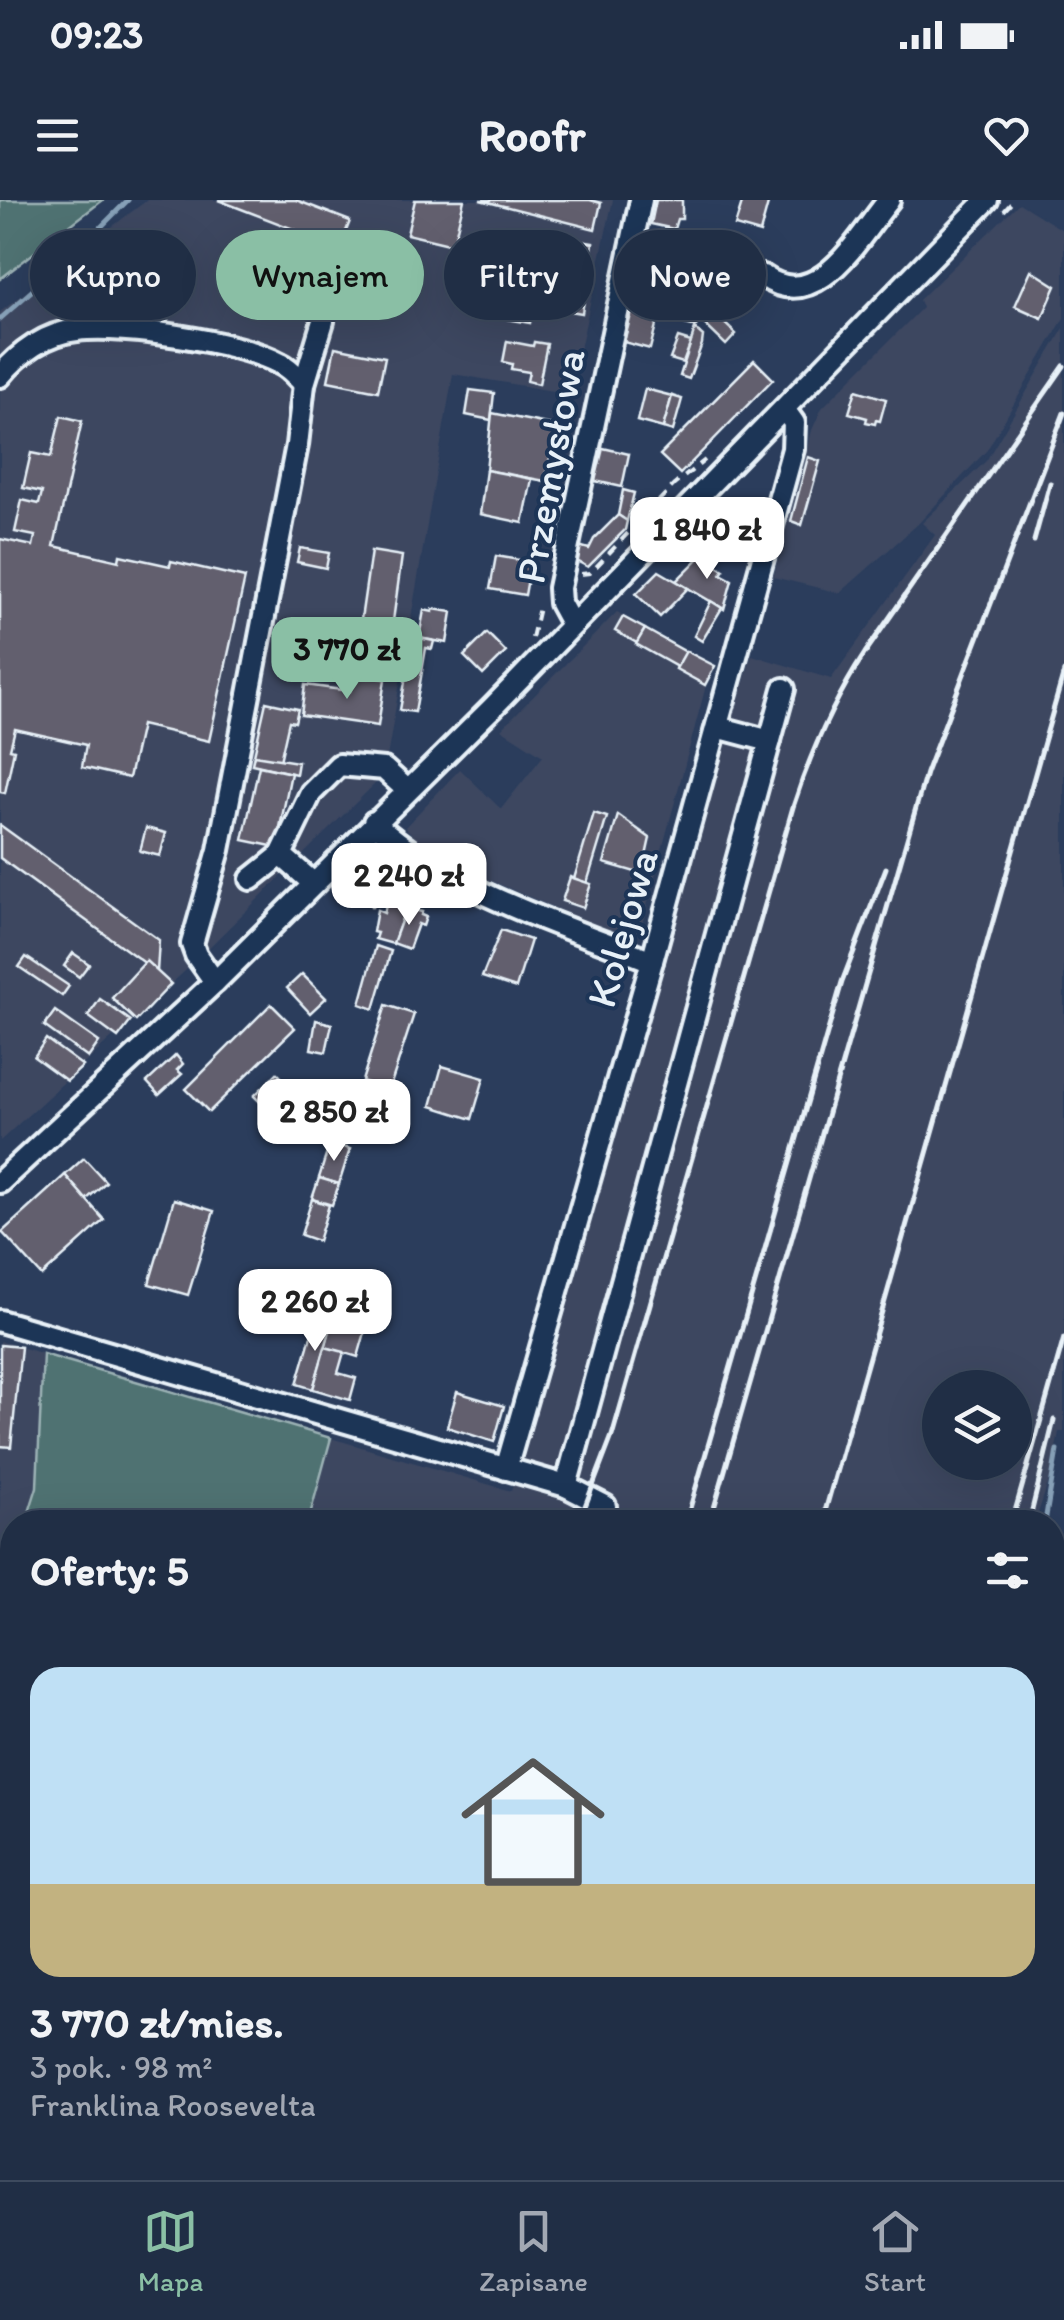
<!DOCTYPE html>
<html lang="pl">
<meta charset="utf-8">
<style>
body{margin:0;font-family:Itim,sans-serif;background:#28364c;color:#f1f3f6;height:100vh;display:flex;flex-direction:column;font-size:38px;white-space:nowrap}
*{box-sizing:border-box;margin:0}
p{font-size:32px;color:#a2a8b3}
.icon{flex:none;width:55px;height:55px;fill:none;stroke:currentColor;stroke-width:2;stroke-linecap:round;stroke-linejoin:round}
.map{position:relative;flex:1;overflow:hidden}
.panel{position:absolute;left:0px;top:1310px;width:1065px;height:670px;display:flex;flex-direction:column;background:#202e45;border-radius:40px 40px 0 0;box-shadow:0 10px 40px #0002,0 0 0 2px #3d4a5e}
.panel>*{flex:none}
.top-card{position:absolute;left:30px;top:30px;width:1005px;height:90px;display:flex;gap:20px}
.controls{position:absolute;left:922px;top:1170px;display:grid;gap:20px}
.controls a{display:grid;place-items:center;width:110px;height:110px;border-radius:50%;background:#202e45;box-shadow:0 10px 40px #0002,0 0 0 2px #3d4a5e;font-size:50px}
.price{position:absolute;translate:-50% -85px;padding:0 22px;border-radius:20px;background:#fff;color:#222;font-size:32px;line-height:65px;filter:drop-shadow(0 2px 5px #0008)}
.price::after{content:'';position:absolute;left:50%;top:60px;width:30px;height:22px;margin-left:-15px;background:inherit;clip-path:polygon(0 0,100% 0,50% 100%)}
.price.current{background:#8abfa5;color:#111}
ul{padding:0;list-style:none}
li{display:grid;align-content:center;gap:20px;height:530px;padding:0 30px}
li+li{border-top:2px solid #3d4a5e}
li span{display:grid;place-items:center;height:310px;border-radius:30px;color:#555}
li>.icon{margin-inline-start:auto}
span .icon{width:180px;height:180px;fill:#fffc;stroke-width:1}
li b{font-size:42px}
h2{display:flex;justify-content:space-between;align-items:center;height:120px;padding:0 30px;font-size:42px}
.tag{padding:0 35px;border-radius:45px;background:#202e45;box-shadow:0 10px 40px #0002,0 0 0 2px #3d4a5e;font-size:35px;line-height:90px}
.tag.current{background:#8abfa5;color:#111}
.status{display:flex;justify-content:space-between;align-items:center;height:70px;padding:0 50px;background:#202e45;direction:ltr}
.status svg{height:28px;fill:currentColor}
header{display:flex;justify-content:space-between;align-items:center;height:130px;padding:0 30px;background:#202e45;font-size:45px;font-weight:700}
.tabs{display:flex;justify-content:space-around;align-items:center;height:140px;border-top:2px solid #3d4a5e;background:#202e45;font-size:28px;color:#a2a8b3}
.tabs a{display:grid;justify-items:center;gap:5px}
.tabs .current{color:#8abfa5}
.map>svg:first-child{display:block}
.built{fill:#3c4761;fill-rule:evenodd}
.green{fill:#4f7272;stroke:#9cb2b5;stroke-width:2.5}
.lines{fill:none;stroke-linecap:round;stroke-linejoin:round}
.stream{stroke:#87a1b8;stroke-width:5}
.building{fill:#625f6e;stroke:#e8f1f8;stroke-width:2.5}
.minor-casing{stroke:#e8f1f8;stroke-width:28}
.path{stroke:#e8f1f8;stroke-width:4;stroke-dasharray:10 8;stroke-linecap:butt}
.minor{stroke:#1d3557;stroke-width:20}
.rail{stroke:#e8f1f8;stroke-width:5}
.labels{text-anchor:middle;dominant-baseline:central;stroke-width:8;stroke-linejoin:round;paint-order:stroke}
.street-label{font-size:42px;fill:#e8f1f8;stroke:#1d3557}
</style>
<div class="status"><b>09:23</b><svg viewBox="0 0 49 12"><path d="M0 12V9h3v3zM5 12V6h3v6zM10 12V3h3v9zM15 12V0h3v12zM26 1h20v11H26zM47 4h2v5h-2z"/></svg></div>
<header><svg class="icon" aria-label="menu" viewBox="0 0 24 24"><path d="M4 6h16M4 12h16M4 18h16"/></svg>Roofr<svg class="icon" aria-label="heart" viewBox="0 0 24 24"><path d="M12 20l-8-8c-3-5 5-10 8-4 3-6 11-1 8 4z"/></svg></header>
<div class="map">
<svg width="1064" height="1980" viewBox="0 0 1064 1980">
<rect width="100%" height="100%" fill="#2b3d5c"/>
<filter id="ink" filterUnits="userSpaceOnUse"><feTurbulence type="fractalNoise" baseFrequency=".01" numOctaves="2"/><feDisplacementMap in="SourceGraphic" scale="20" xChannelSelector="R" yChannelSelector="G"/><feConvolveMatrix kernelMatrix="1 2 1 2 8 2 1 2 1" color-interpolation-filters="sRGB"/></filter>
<g filter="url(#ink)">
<!-- built -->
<g class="built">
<path d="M147,0H613L570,194L453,174L384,575L185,771L0,941V112Z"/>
<path d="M1019,3L1064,31V118L987,250L918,324L840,393L773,377L812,230L822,208L922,108L919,100Z"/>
<path d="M1064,128V1232H1059L1051,1275L1035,1322H12V1968H836L833,1980H0V1141L511,1291L617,925L689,662L752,455L831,479L935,335L922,323L986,261ZM940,1188H1015V1262H940Z"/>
<path d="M617,412L711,467L637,743L431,655L405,627L460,569L501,609L543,556L501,529Z"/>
</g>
<!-- green -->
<g class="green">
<path d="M0,0H103L0,79Z"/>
<path d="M43,1154L331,1238L308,1322H26L37,1287Z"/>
<path d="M12,1369V1457L0,1453V1411Z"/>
<path d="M0,1518L12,1523V1968H295L312,1980H0Z"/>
</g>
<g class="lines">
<!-- stream -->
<g class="stream">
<path d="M0,119L80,48L128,0"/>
<path d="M1045,1322L1057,1250"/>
<path d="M1052,1806L1058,1925"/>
</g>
</g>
<!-- building -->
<g class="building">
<path d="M218,0H296L350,21L340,47Z"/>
<path d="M415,0H464L453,45L407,34Z"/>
<path d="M480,0H590L601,3L595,29Z"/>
<path d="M656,0H682V19H677L674,29L651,24Z"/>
<path d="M743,0H769L760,33L735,26Z"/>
<path d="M569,39L593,43L582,113L471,94L476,69L561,83Z"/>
<path d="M693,47L707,51L700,80L685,76Z"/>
<path d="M1031,70L1056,86L1042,118L1015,106Z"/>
<path d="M687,76L700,80L696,95L683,92Z"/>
<path d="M637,91L670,99L666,113L660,112L658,117L632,111Z"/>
<path d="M471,94L533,104L530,123L468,112Z"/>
<path d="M691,94L703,97L696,127L658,117L660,112L666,113L668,106L687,111Z"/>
<path d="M702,102L736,134L726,145L698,118Z"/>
<path d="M632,111L658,117L650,149L624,142Z"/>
<path d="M695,129L703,136L702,144L689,179L680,176Z"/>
<path d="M678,138L691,142L683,163L670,159Z"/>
<path d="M507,141L533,146L534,142L547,144L539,184L527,181L529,172L511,169L512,164L503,162Z"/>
<path d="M335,147L385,157L378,191L328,181Z"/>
<path d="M754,160L773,179L680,274L660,255Z"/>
<path d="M645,189L672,196L663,228L637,221Z"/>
<path d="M470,190L494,193L491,220L466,215Z"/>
<path d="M856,190L886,199L880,221L876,220L875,224L866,222L867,218L849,213Z"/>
<path d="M672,196L682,199L673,231L663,228Z"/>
<path d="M492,213L557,226L545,281L486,270Z"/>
<path d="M61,216L82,221L54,346L119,361L120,355L170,366L171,361L245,378L209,541L141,525L129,578L82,567L86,545L15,529L10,549L14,550L5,593L0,592V339L33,346L35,336L15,332L22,300L39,304L42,292L23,288L31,253L51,257Z"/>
<path d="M603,248L629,254L622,287L595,281Z"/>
<path d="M808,257L820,261L802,325L791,321Z"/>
<path d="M486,270L532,279L523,323L480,314Z"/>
<path d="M623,290L634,293L627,321L618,315Z"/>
<path d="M618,315L627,321L625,330L588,367L577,361L579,346L589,349L594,339Z"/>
<path d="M300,348L329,353L326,368L297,362Z"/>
<path d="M371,351L402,356L385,479L353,474Z"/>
<path d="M496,356L531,362L525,395L490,389Z"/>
<path d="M701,356L724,370L721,374L732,380L724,409L676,381Z"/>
<path d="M659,371L688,388L660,417L636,394Z"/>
<path d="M711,401L722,408L702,441L694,436Z"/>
<path d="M433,409L452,412L447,443L419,438L424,410L433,412Z"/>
<path d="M623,417L645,429L637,443L615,431Z"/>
<path d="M645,429L686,452L677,467L636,444Z"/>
<path d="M487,433L506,452L483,475L464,456Z"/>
<path d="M413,437L434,441L432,449L426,448L415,512L400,510Z"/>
<path d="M686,451L715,466L705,485L676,469Z"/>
<path d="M353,474L385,479L378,526L301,515L305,485L350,491Z"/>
<path d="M266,502L298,509L295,522L289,521L280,561L254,555Z"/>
<path d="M254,555L298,562L296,574L252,564Z"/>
<path d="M259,566L291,573L276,647L243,640Z"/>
<path d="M594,613L607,617L587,683L574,679Z"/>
<path d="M618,615L650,638L642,674L604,663Z"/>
<path d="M0,625L159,740L157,772L0,658Z"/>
<path d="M146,628L166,633L160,656L140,651Z"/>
<path d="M366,665L386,685L382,689L386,694L380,700L376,695L372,699L376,703L372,707L348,683Z"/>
<path d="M407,670L415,677L408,697L393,691Z"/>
<path d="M570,677L591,684L583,708L562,701Z"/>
<path d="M387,702L406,708L393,744L375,739L377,733L373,732L377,710L384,713Z"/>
<path d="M406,708L422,712L421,715L426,717L423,726L418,724L409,749L393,743Z"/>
<path d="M501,730L531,740L516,788L482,777Z"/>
<path d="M376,746L391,751L374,809L360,804Z"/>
<path d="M73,753L89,764L79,777L64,766Z"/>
<path d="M26,757L69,786L62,796L19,767Z"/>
<path d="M146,761L171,784L136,821L112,798Z"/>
<path d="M302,774L326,798L310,813L287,788Z"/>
<path d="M100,799L131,821L118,838L88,816Z"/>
<path d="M271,804L295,828L209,912L186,889Z"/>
<path d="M386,805L414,814L389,890L362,881Z"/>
<path d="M55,811L99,842L88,858L44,826Z"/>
<path d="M316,820L332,824L326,852L311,849Z"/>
<path d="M46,839L83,866L67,881L34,857Z"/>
<path d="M176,855L183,864L177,870L182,874L159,895L147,882Z"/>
<path d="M442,866L484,878L472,919L431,906Z"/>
<path d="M277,873L289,885L266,908L254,896Z"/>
<path d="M330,943L350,949L339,984L319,978Z"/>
<path d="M84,958L106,982L86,1000L65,975Z"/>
<path d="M65,975L104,1020L42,1076L2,1032Z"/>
<path d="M319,978L339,984L332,1005L312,999Z"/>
<path d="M174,999L214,1011L188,1095L149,1084Z"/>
<path d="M312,999L329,1005L318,1041L301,1035Z"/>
<path d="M344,1083L376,1093L358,1157L325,1147Z"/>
<path d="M316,1119L332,1124L313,1189L297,1184Z"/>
<path d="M0,1145L21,1147L11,1247L0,1246Z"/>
<path d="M325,1147L344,1152L338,1173L356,1178L350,1200L313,1189Z"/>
<path d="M457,1192L504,1206L494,1242L447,1227Z"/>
<path d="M0,1455L12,1459V1521L0,1517Z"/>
</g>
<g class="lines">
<!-- minor casing -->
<g class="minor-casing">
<g id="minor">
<path d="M763,76C818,115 858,37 889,0"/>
<path d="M0,176C19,153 46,133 77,130C124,124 240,142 281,164C290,168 297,177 304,184"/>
<path d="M572,425L560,403L559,388L641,0"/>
<path d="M717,527L770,541"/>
<path d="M374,622C451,693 556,722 652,761"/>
<path d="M281,655L313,683"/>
<path d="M251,679L281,655L311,593L339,565L384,569L407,590"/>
<path d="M215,782L196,755L192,744L219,650L297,245L304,184L323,121"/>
<path d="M0,982L215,782L492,508L987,0"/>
<path d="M0,1121L566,1286L784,489"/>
<path d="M506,1269L652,761L793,249L794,223L784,209"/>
<path d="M566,1286L605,1306L600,1322"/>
<path d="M878,1980L882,1968"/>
</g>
</g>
<!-- path -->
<g class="path">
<path d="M1004,11L1014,0"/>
<path d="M581,374L590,373L674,285L705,260"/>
<path d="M532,438L540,403"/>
<path d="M84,1980L85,1968"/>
<path d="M984,1980L987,1968"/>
</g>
<!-- minor -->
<use href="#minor" class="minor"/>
<!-- rail -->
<g class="rail">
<path d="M1034,341L1050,283"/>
<path d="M579,1322L612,1236L793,607C811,551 833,502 865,453L1064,166"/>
<path d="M686,1322L842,782L886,668"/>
<path d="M710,1322L926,573L1064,213"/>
<path d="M822,1322L1064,472"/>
<path d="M1012,1322L1064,1138"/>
<path d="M1029,1322L1054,1220"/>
<path d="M417,1980L419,1968"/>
<path d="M497,1980L500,1968"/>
<path d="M520,1980L524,1968"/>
<path d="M648,1980L651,1968"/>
<path d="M824,1980L827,1968"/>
</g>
</g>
</g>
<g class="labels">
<!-- street labels -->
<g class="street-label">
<text transform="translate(550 266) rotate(-80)">Przemysłowa</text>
<text transform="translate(622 728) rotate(-74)">Kolejowa</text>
</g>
</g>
</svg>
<div class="controls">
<a><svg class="icon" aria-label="layers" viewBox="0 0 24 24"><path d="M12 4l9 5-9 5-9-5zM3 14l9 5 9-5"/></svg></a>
</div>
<b class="price" style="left:707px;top:382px">1 840 zł</b>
<b class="price current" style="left:347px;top:502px">3 770 zł</b>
<b class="price" style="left:409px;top:728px">2 240 zł</b>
<b class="price" style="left:334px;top:964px">2 850 zł</b>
<b class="price" style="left:315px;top:1154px">2 260 zł</b>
<div class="top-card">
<a class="tag">Kupno</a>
<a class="tag current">Wynajem</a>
<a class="tag">Filtry</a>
<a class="tag">Nowe</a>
</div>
<section class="panel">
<h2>Oferty: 5<svg class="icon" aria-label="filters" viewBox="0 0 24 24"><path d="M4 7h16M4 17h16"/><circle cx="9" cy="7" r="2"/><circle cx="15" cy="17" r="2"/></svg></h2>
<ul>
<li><span style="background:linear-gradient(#bfe0f5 70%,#c2b280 0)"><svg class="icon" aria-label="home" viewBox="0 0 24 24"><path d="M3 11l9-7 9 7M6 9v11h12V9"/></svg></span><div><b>3 770 zł/mies.</b><p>3 pok. · 98 m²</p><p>Franklina Roosevelta</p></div></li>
</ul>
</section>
</div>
<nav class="tabs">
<a class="current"><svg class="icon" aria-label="map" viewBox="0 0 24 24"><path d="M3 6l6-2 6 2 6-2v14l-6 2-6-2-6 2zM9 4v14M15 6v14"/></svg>Mapa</a>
<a><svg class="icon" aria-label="saved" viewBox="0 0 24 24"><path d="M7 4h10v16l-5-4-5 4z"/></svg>Zapisane</a>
<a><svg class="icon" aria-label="home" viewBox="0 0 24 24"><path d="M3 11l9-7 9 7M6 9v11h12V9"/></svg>Start</a>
</nav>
